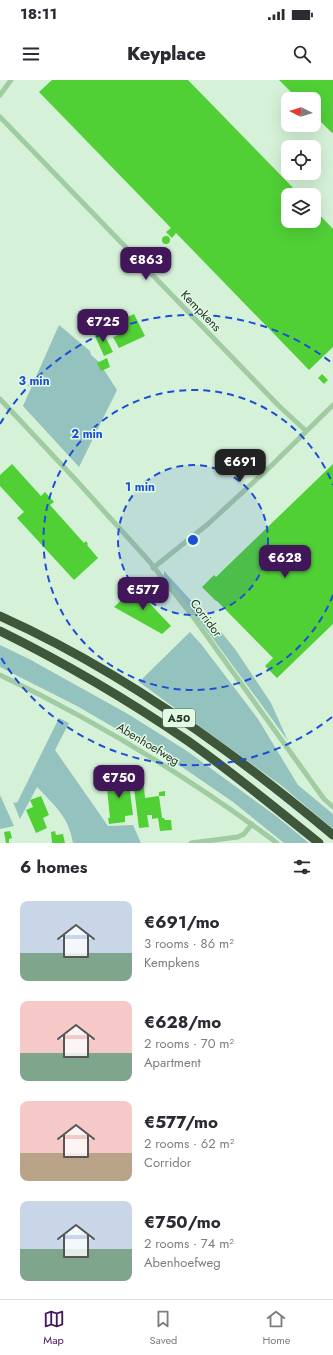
<!DOCTYPE html>
<meta charset="utf-8">
<style>
body{margin:0;font-family:Jost,sans-serif;background:#f7f7f7;color:#2b2b33;height:100vh;display:flex;flex-direction:column;font-size:15px;white-space:nowrap}
*{box-sizing:border-box;margin:0}
p{font-size:13px;color:#7c7c81}
.icon{flex:none;width:22px;height:22px;fill:none;stroke:currentColor;stroke-width:2;stroke-linecap:round;stroke-linejoin:round}
.map{position:relative;height:763px;overflow:hidden}
.side{display:flex;flex-direction:column;background:#fff;flex:1}
.side>*{flex:none}
.needle{width:26px;rotate:275deg}
.tools{position:absolute;left:281px;top:12px;display:grid;gap:8px}
.tools a{display:grid;place-items:center;width:40px;height:40px;border-radius:8px;background:#fff;box-shadow:0 4px 16px #0002;font-size:20px}
.price{position:absolute;translate:-50% -34px;padding:0 9px;border-radius:8px;background:#411759;color:#fff;font-size:13px;line-height:26px;filter:drop-shadow(0 1px 2px #0008)}
.price::after{content:'';position:absolute;left:50%;top:24px;width:12px;height:9px;margin-left:-6px;background:inherit;clip-path:polygon(0 0,100% 0,50% 100%)}
.price.active{background:#222;color:#fff}
ul{padding:0;list-style:none}
li{display:flex;align-items:center;gap:12px;height:100px;padding:0 20px}
li span{display:grid;place-items:center;flex:none;width:112px;height:80px;border-radius:8px;color:#555}
li>.icon{margin-inline-start:auto}
span .icon{width:48px;height:48px;fill:#fffc;stroke-width:1}
li b{font-size:17px}
h2{display:flex;justify-content:space-between;align-items:center;height:48px;padding:0 20px;font-size:17px}
.status{display:flex;justify-content:space-between;align-items:center;height:28px;padding:0 20px;background:#fff;direction:ltr}
.status svg{height:11px;fill:currentColor}
header{display:flex;justify-content:space-between;align-items:center;height:52px;padding:0 20px;background:#fff;font-size:18px;font-weight:800}
.menu{display:flex;justify-content:space-around;align-items:center;height:56px;border-top:1px solid #e1e1e2;background:#fff;font-size:11px;color:#7c7c81}
.menu a{display:grid;justify-items:center;gap:2px}
.menu .active{color:#411759}
.map>svg:first-child{display:block}
.green{fill:#94c2be}
.building{fill:#51d036}
.lines{fill:none;stroke-linecap:round;stroke-linejoin:round}
.street{stroke:#a1cba2;stroke-width:5}
.highway{stroke:#3e563a;stroke-width:9}
.ring{fill:none;stroke:#1d4ed8;stroke-width:2;stroke-dasharray:7 5}
.labels{text-anchor:middle;dominant-baseline:central;stroke-width:3;stroke-linejoin:round;paint-order:stroke}
.shield{fill:#e1fae4;stroke:#5e6f5e;stroke-width:1}
.shield-label{font-size:11px;font-weight:bold;fill:#263424}
.street-label{font-size:12px;fill:#263424;stroke:#e1fae4}
.centre{fill:#1d4ed8;stroke:#e1fae4;stroke-width:2}
.ring-label{font-size:12px;text-anchor:middle;font-weight:bold;fill:#1d4ed8;stroke:#e1fae4;stroke-width:3;stroke-linejoin:round;paint-order:stroke}
</style>
<div class="status"><b>18:11</b><svg viewBox="0 0 49 12"><path d="M0 12V9h3v3zM5 12V6h3v6zM10 12V3h3v9zM15 12V0h3v12zM26 1h20v11H26zM47 4h2v5h-2z"/></svg></div>
<header><svg class="icon" aria-label="menu" viewBox="0 0 24 24"><path d="M4 6h16M4 12h16M4 18h16"/></svg>Keyplace<svg class="icon" aria-label="search" viewBox="0 0 24 24"><circle cx="10" cy="10" r="6"/><path d="M15 15l6 6"/></svg></header>
<div class="map">
<svg width="333" height="763" viewBox="0 0 333 763">
<rect width="100%" height="100%" fill="#d5f2d8"/>
<!-- green -->
<g class="green">
<path d="M59,245L90,271L91,275L99,282L117,310L79,387L23,326Z"/>
<path d="M164,491L218,550L222,553L235,569L271,623L288,661L214,560L164,496Z"/>
<path d="M190,552L201,564L258,639L298,705L333,734V749L282,706L139,602Z"/>
<path d="M0,565L29,579L128,634L187,671L276,736L309,763H284L233,722L182,687L77,626L0,587Z"/>
<path d="M59,638L69,643L55,670L108,746L133,745L141,763H73C69,737 54,725 37,707L20,739L13,722L16,723L18,721Z"/>
<path d="M0,715L14,746L0,749Z"/>
</g>
<!-- building -->
<g class="building">
<path d="M52,0H188L300,115H288V141H314V129L333,149V267L309,290L176,153L172,158L166,152L171,148L39,12Z"/>
<path d="M279,0H333V52L332,53L314,35V19H298Z"/>
<circle cx="166" cy="160" r="4"/>
<path d="M112,234L117,242L134,234L145,256L119,268L113,257L117,256L107,236Z"/>
<path d="M104,250L106,255L105,256L113,272L104,276L94,254Z"/>
<path d="M107,278L110,287L101,291L97,283Z"/>
<path d="M322,294L328,300L324,304L318,298Z"/>
<path d="M12,384L41,416L45,412L54,422L50,425L84,463L86,461L88,464L87,465L98,478L74,500L17,438L24,432L0,406V395Z"/>
<path d="M333,384V544L277,598L265,586L273,578L217,521H216L202,507L214,495L216,497Z"/>
<path d="M135,508L171,546L162,554L114,527L127,515L126,513L129,510L131,512Z"/>
<path d="M128,696L133,735L125,736V742L109,744L108,738H110L106,699Z"/>
<path d="M144,707L145,718L159,716V712L165,711V716H159L162,738H164L165,740H171L172,750L160,751L158,738L152,739V735H147L149,747L139,748L134,708Z"/>
<path d="M41,716L49,735L43,738L47,748L36,753L26,730L33,727L30,720Z"/>
<path d="M10,751L12,758L9,759V763H6L4,752Z"/>
<path d="M55,751L56,755L63,754L65,763H52L51,752Z"/>
</g>
<g class="lines">
<!-- street -->
<g class="street">
<path d="M0,15L11,0"/>
<path d="M0,37L279,326L306,351"/>
<path d="M0,319L75,399L149,481L194,538L324,719L333,727"/>
<path d="M153,488L208,444L271,386L333,325"/>
<path d="M0,595C98,642 190,698 277,763"/>
<path d="M191,763L238,757L244,754L252,744"/>
</g>
<!-- highway -->
<g class="highway">
<path d="M0,536C78,571 157,620 226,671C263,698 298,726 333,755"/>
<path d="M0,551C65,583 128,620 188,661C233,693 276,728 319,763"/>
</g>
</g>
<!-- distance rings -->
<circle cx="193" cy="460" r="75" fill="#1d4ed8" fill-opacity=".12"/>
<g class="ring">
<circle cx="193" cy="460" r="75"/>
<path d="M333 515A150 150 0 1 1 333 405"/>
<path d="M332 637A225 225 0 0 1 0 576M0 344A225 225 0 0 1 332 283"/>
</g>
<g class="labels">
<!-- shield labels -->
<rect class="shield" x="163" y="629" width="32" height="18" rx="3"/>
<g class="shield-label">
<text x="179" y="638">A50</text>
</g>
<!-- street labels -->
<g class="street-label">
<text transform="translate(201 231) rotate(46)">Kempkens</text>
<text transform="translate(206 538) rotate(53)">Corridor</text>
<text transform="translate(148 664) rotate(31)">Abenhoefweg</text>
</g>
</g>
<circle cx="193" cy="460" r="6" class="centre"/>
<g class="ring-label">
<text x="34" y="305">3 min</text>
<text x="87" y="358">2 min</text>
<text x="140" y="411">1 min</text>
</g>
</svg>
<div class="tools">
<a><svg class="needle" viewBox="-14 -14 28 28"><path d="M0-13l5 13h-10z" fill="#e53935"/><path d="M0 13l5-13h-10z" fill="#7c7c81"/></svg></a>
<a><svg class="icon" aria-label="locate" viewBox="0 0 24 24"><circle cx="12" cy="12" r="6"/><path d="M12 2v4M12 18v4M2 12h4M18 12h4"/></svg></a>
<a><svg class="icon" aria-label="layers" viewBox="0 0 24 24"><path d="M12 4l9 5-9 5-9-5zM3 14l9 5 9-5"/></svg></a>
</div>
<b class="price" style="left:146px;top:201px">€863</b>
<b class="price" style="left:103px;top:263px">€725</b>
<b class="price active" style="left:240px;top:403px">€691</b>
<b class="price" style="left:285px;top:499px">€628</b>
<b class="price" style="left:143px;top:531px">€577</b>
<b class="price" style="left:119px;top:719px">€750</b>
</div>
<section class="side">
<h2>6 homes<svg class="icon" aria-label="filters" viewBox="0 0 24 24"><path d="M4 7h16M4 17h16"/><circle cx="9" cy="7" r="2"/><circle cx="15" cy="17" r="2"/></svg></h2>
<ul>
<li><span style="background:linear-gradient(#c9d6e8 65%,#7fa58c 0)"><svg class="icon" aria-label="home" viewBox="0 0 24 24"><path d="M3 11l9-7 9 7M6 9v11h12V9"/></svg></span><div><b>€691/mo</b><p>3 rooms · 86 m²</p><p>Kempkens</p></div></li>
<li><span style="background:linear-gradient(#f6c9c9 65%,#7fa58c 0)"><svg class="icon" aria-label="home" viewBox="0 0 24 24"><path d="M3 11l9-7 9 7M6 9v11h12V9"/></svg></span><div><b>€628/mo</b><p>2 rooms · 70 m²</p><p>Apartment</p></div></li>
<li><span style="background:linear-gradient(#f6c9c9 65%,#b9a48a 0)"><svg class="icon" aria-label="home" viewBox="0 0 24 24"><path d="M3 11l9-7 9 7M6 9v11h12V9"/></svg></span><div><b>€577/mo</b><p>2 rooms · 62 m²</p><p>Corridor</p></div></li>
<li><span style="background:linear-gradient(#c9d6e8 60%,#7fa58c 0)"><svg class="icon" aria-label="home" viewBox="0 0 24 24"><path d="M3 11l9-7 9 7M6 9v11h12V9"/></svg></span><div><b>€750/mo</b><p>2 rooms · 74 m²</p><p>Abenhoefweg</p></div></li>
</ul>
</section>
<nav class="menu">
<a class="active"><svg class="icon" aria-label="map" viewBox="0 0 24 24"><path d="M3 6l6-2 6 2 6-2v14l-6 2-6-2-6 2zM9 4v14M15 6v14"/></svg>Map</a>
<a><svg class="icon" aria-label="saved" viewBox="0 0 24 24"><path d="M7 4h10v16l-5-4-5 4z"/></svg>Saved</a>
<a><svg class="icon" aria-label="home" viewBox="0 0 24 24"><path d="M3 11l9-7 9 7M6 9v11h12V9"/></svg>Home</a>
</nav>
